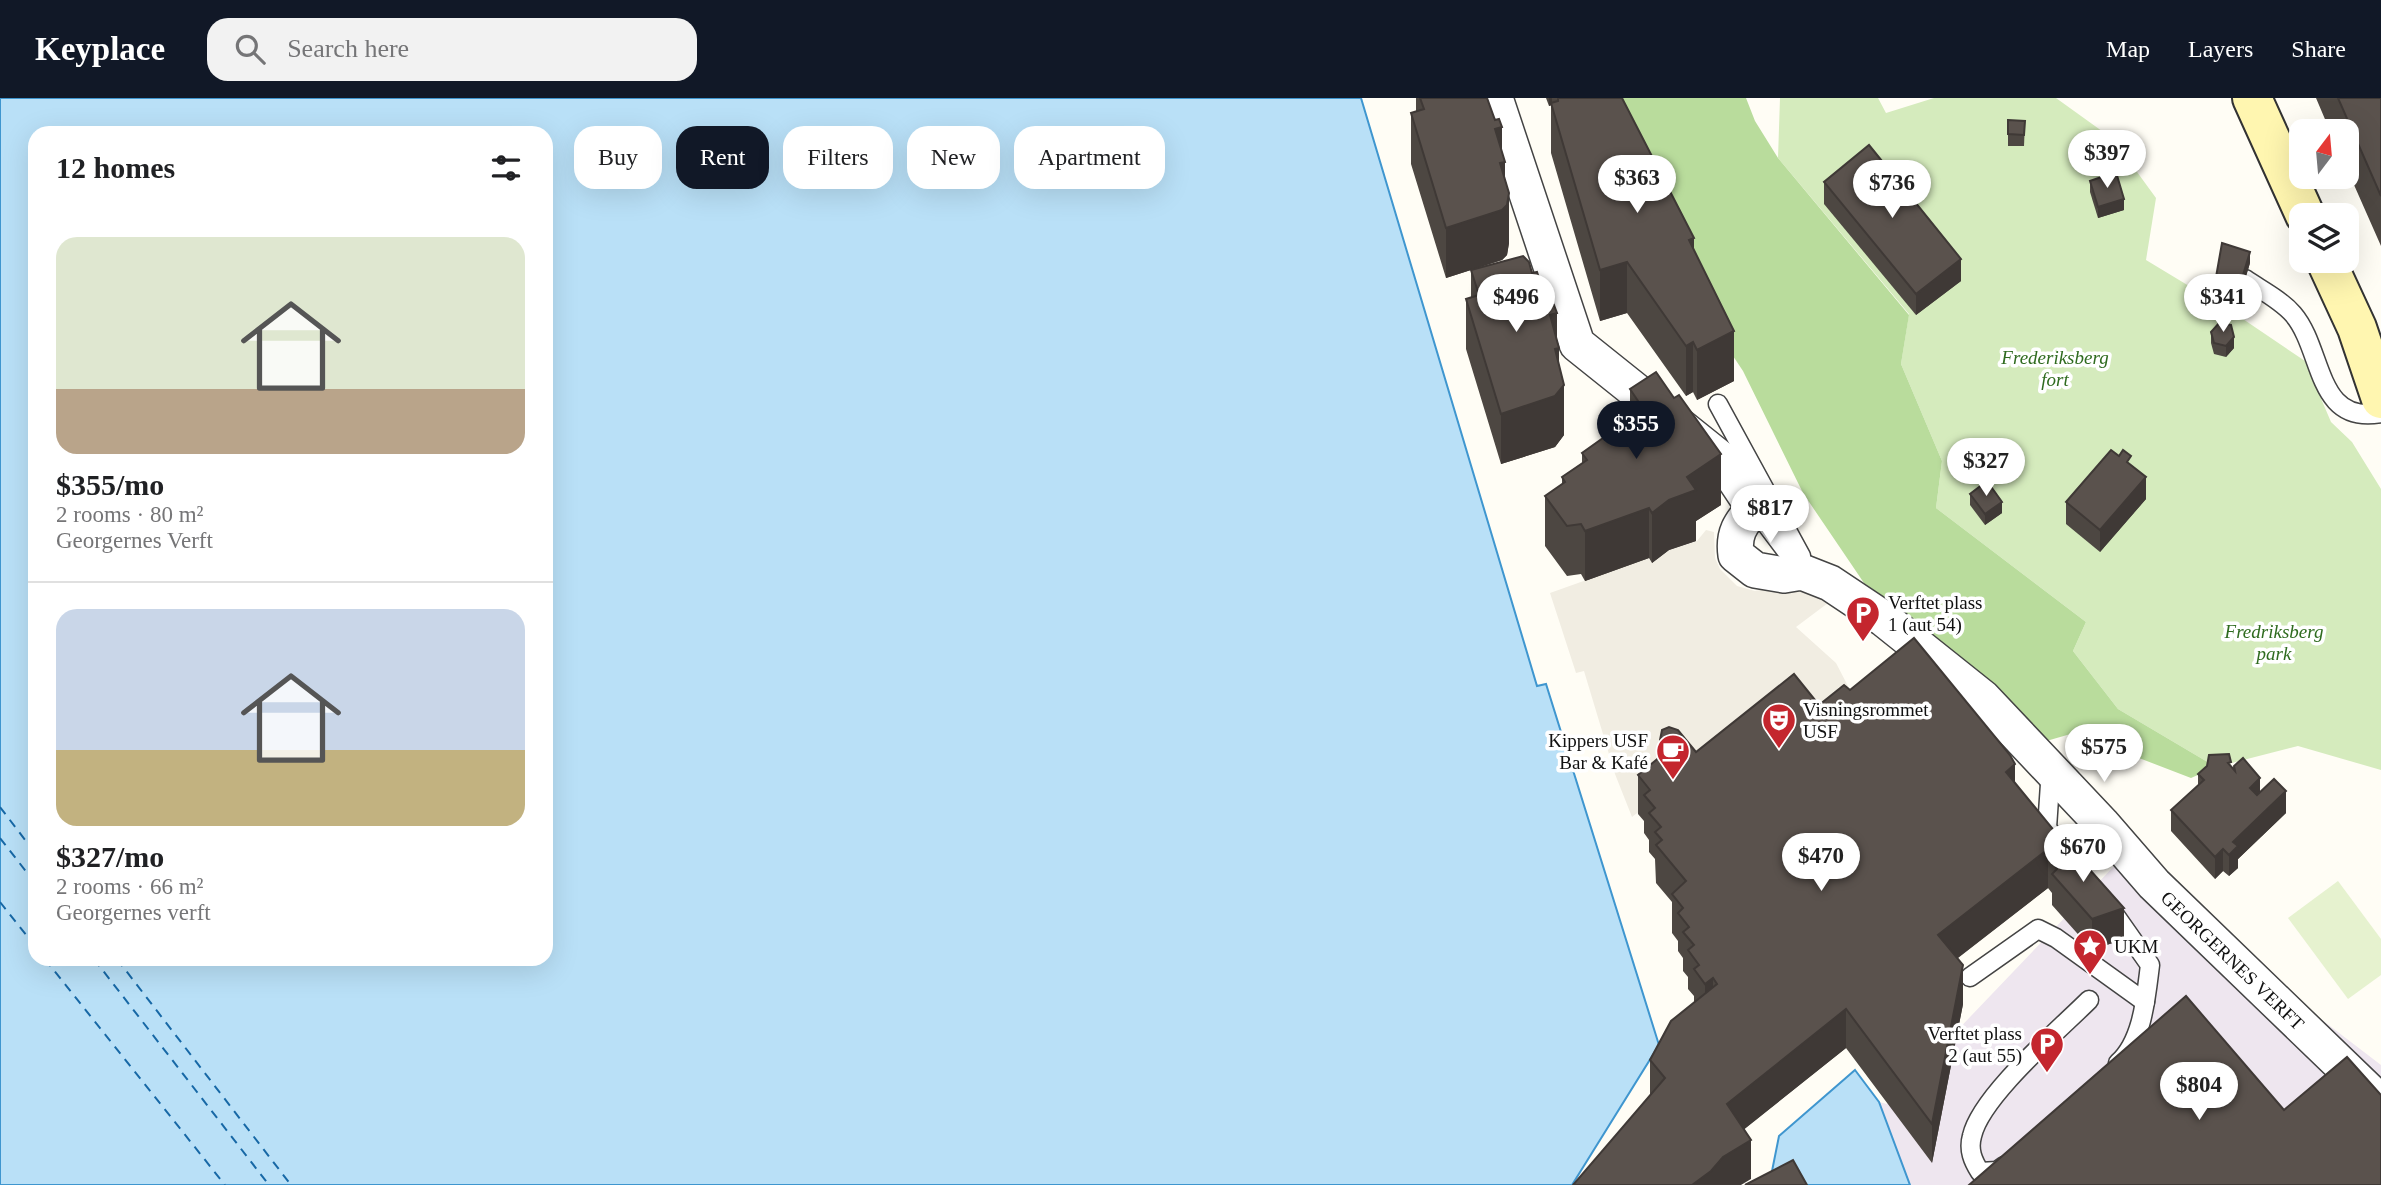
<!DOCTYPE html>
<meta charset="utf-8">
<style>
body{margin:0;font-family:Georgia,serif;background:#f2f2f2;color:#202124;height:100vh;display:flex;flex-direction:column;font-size:26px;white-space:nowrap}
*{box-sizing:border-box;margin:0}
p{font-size:23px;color:#757577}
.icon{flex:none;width:38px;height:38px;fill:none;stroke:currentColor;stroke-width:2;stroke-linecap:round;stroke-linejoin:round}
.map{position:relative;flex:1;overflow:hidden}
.drawer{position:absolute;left:28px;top:28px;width:525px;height:840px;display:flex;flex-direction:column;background:#fff;border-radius:21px;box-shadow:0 7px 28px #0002}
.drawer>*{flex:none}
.guide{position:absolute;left:574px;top:28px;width:665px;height:63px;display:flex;gap:14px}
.needle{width:46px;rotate:16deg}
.tools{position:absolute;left:2289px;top:21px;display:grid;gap:14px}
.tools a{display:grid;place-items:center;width:70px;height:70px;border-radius:14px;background:#fff;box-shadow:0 7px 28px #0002;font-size:35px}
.price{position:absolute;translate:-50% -60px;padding:0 16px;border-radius:24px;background:#fff;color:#222;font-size:23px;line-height:46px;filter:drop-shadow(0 2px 4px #0008)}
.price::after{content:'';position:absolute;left:50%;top:42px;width:21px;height:16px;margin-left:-10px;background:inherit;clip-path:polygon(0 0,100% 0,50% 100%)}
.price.current{background:#111827;color:#fff}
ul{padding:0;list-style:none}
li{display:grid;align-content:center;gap:14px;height:371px;padding:0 28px}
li+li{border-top:2px solid #e0e0e0}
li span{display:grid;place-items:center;height:217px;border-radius:21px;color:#555}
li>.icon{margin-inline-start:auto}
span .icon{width:126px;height:126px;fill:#fffc;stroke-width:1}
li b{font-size:30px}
h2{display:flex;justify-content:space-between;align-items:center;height:84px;padding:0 28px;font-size:30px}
.tag{padding:0 24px;border-radius:21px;background:#fff;box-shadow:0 7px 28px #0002;font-size:24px;line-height:63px}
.tag.current{background:#111827;color:#fff}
header{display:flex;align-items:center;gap:42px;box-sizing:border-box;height:98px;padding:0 35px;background:#111827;color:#fff}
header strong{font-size:33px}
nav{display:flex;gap:38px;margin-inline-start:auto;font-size:24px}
.search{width:490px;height:63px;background:#f2f2f2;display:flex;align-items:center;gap:18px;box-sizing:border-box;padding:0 24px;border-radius:21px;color:#757577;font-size:26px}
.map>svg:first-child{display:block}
.industrial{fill:#eee6ef}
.green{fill:#d5ebbd}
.forest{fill:#b9dc9c}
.pitch{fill:#e6f2cf}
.plaza{fill:#f1ede2}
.water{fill:#b9e0f7;stroke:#3f96cf;stroke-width:2;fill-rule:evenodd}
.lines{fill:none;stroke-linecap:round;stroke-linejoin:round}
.ferry{stroke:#1768a6;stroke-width:2;stroke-dasharray:9 7;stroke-linecap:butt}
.lane-casing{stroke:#444;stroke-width:21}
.street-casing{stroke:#444;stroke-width:38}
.secondary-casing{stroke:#333;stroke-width:42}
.lane{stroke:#fff;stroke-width:18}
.street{stroke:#fff;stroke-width:35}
.secondary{stroke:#fff6b0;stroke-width:38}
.wall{fill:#4d4742}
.shaded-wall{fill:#3f3936}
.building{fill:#5a524d;stroke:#3f3936;stroke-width:2}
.labels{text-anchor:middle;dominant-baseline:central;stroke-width:7;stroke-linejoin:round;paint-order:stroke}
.park-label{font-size:19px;font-style:italic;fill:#2f6b1f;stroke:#fff}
.poi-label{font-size:19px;fill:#111;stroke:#fff;text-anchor:start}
.street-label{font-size:19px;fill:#111;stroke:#fff}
</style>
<header>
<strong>Keyplace</strong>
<div class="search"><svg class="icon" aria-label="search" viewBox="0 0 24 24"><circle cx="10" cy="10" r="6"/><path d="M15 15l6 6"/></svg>Search here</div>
<nav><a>Map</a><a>Layers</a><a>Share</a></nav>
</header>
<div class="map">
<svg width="2381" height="1087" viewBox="0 0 2381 1087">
<rect width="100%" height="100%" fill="#fffdf5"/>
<!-- industrial -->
<path class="industrial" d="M2117,765L2381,967V1087H1910L1879,1004L1887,1006Z"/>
<!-- green -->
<path class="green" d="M1780,0H1878L1886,15L1934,0H2056L2113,41L2156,100L2146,162L2237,217L2305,263L2331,324L2352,344L2381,391V672L2298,648L2216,669L2118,611L2073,553L2086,524L1936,410L1942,363L1901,266L1909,216L1778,60Z"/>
<!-- forest -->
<path class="forest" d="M1617,0H1746L1755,23L1778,60L1909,217L1901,266L1942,363L1936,410L2086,524L2073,553L2118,611L2216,669L2191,680L2074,635L2036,646L1954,554L1864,485L1803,395L1743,273L1691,195Z"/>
<!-- pitch -->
<path class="pitch" d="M2338,783L2381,841V877L2348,901L2288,820Z"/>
<!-- plaza -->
<path class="plaza" d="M1706,432L1714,434L1715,460L1720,471L1737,488L1755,493L1789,486L1832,502L1796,529L1836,565L1863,617L1667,692L1632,719L1615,676L1584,573L1576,575L1550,495L1648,460L1652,465L1669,452L1697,443Z"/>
<!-- water -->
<g class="water">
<path d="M0,0H1361L1537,588L1546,586L1659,947L1572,1087H0ZM35,35H546V861H35Z"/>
<path d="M1855,972L1879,1004L1910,1087H1772L1770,1083L1779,1038Z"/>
</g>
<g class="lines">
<!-- ferry -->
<g class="ferry">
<path d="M0,709L35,755"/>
<path d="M0,740L35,785"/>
<path d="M0,804L35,848"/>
<path d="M45,861L225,1087"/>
<path d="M94,861L269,1087"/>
<path d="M117,861L291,1087"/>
</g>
<!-- lane casing -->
<g class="lane-casing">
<g id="lane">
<path d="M2245,181C2261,192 2281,202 2293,216C2324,252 2315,327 2381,315"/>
<path d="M1718,306L1801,458L1802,474"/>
<path d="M1754,410L1794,463"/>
<path d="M2051,671L2047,730L2058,744"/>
<path d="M2110,810L2150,867C2146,898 2143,943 2118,965"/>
<path d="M1970,879L2038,831L2056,840L2145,904"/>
<path d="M2004,1068L1997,1073L1980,1074C1973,1063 1968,1052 1972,1038C1981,998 2059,932 2089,902"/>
</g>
</g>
<!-- street casing -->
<g class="street-casing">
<g id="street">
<path id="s1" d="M1495,0L1577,246L1722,362L1754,410C1740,426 1733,436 1736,457L1755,472L1784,477L1802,474L1830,485L1884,521L1983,600L2102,726L2154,786L2381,1005"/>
</g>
</g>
<!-- secondary casing -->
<g class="secondary-casing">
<g id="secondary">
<path d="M2252,0L2305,117"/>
<path d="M2326,163L2357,230L2381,301"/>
</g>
</g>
<!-- lane -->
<use href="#lane" class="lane"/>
<!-- street -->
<use href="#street" class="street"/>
<!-- secondary -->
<use href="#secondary" class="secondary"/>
</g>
<!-- wall -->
<g class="wall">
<path d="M1416,0H1487L1505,82L1509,145L1507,157L1502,162L1446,180L1411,66V15L1416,14Z"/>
<path d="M1546,0H1622L1694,152L1734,283L1697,302L1693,294L1686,298L1627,215L1600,223L1551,55V7L1549,8Z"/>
<path d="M2316,0H2381V148L2347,71V33H2330Z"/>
<path d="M2008,22L2025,23L2024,48H2008Z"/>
<path d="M2090,83L2124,112L2098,120L2090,94Z"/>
<path d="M1824,84L1961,183L1916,217L1824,106Z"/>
<path d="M2250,165L2240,198L2216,190V179Z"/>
<path d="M1471,172L1532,175L1541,187L1551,209L1557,241L1564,337L1555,349L1501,366L1466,251V201L1471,199Z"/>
<path d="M2211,234L2234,250L2226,259L2214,256L2211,245Z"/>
<path d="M1630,291L1721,407L1696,423V443L1669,452L1652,465L1649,460L1585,483L1581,476L1567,478L1545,448V398L1562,386V379L1582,365V355L1611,335V322L1630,308Z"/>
<path d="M2131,368L2146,401L2100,454L2066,426V404Z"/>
<path d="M1970,396L2002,415L1985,427L1970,407Z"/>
<path d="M1850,592L2015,686L2061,749L2124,841L2092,852L2052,807V795L2048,790L1958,860L1963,906L1932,1065L1846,950L1744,1031L1751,1081L1650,997V962L1694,905V898L1688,891V879L1683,873V860L1678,853V843L1672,835V804L1656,785L1655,761L1649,754V742L1644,735V723L1638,716V677L1660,659V642L1696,654L1819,607Z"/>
<path d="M2234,668L2260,694L2286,715L2238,761V770L2229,778L2223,773L2215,781L2171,733V712L2198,688V676L2231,669L2234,672Z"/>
</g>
<!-- shaded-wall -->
<g class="shaded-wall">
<path d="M1549,0H1552V7L1549,8Z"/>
<path d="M1502,29V65L1505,64V109L1509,95V145L1507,157L1502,162L1446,180V130L1495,31Z"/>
<path d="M2124,101V112L2098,120V109Z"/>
<path d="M1694,140V190L1689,142Z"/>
<path d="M2250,154V165L2240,198V187Z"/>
<path d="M1961,161V183L1916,217V196Z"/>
<path d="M1627,164V215L1600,223V172Z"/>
<path d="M1557,215V250H1559V293L1564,287V337L1555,349L1501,366V316L1550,217Z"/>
<path d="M1734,233V283L1697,302V252Z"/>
<path d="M2234,239V250L2226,259V248Z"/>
<path d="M1693,244V294L1686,298V248Z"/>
<path d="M1721,356V407L1696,423V443L1669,452L1652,465V415L1669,402L1687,379Z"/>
<path d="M2146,379V401L2100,454V432Z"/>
<path d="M2002,404V415L1985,427V416Z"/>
<path d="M1649,410V460L1585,483V433Z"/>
<path d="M2015,666V705L2006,674Z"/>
<path d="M2260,680V702L2250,690Z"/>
<path d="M2286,693V715L2238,761V770L2229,778V757L2233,744Z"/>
<path d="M2061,741V780L2057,771L2048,759V790L1938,875V837Z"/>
<path d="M2223,751V773L2215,781V759Z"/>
<path d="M2124,810V841L2092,852V821Z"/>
<path d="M1963,867V906L1932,1065V1026Z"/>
<path d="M1713,880V919L1705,925V886Z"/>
<path d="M1846,911V950L1727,1045V1006Z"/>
<path d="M1751,1042V1081L1741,1087H1692L1723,1059Z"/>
</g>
<!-- building -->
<g class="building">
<path d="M1420,0H1487L1495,22L1499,21L1502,29L1495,31L1505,64L1500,65L1509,95L1507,107L1502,112L1446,130L1411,15L1424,11Z"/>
<path d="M1558,0H1622L1694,140L1689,142L1734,233L1697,252L1693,244L1686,248L1627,164L1600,172L1551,5L1558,3Z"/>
<path d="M2338,0H2381V98Z"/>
<path d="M2008,22L2025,23L2024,37L2008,36Z"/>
<path d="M1869,47L1961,161L1916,196L1824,84Z"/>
<path d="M2116,74L2124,101L2098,109L2090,83Z"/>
<path d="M2222,145L2250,154L2240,187L2216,179Z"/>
<path d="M1523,158L1529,164L1532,175L1537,174L1541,187L1544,186L1551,209L1554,207L1557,215L1550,217L1559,250L1555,251L1564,287L1555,298L1501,316L1466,201L1479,197L1471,172Z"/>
<path d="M2219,225L2231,227L2234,239L2226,248L2214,245L2211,234Z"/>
<path d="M1656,274L1674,300L1679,297L1721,356L1687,379L1696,392L1669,402L1652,415L1649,410L1585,433L1581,426L1567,428L1545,398L1565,384L1562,379L1587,362L1582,355L1617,330L1611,322L1638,303L1630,291Z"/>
<path d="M2111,352L2119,358L2123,352L2131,358L2127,364L2146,379L2100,432L2066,404Z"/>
<path d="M1987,383L2002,404L1985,416L1970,396Z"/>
<path d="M1914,540L2010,657L2015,666L2006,674L2061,741L1938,837L1963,867L1932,1026L1846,911L1727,1006L1751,1042L1723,1059L1711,1073L1692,1087H1573L1665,980L1650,962L1671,923L1717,886L1713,880L1705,886L1694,871L1699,867L1688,852L1694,847L1683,834L1689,829L1678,815L1683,810L1672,796L1686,783L1656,747L1662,742L1655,734L1661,729L1649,715L1655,710L1644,697L1650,692L1638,677L1667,653L1660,642L1662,632L1669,629L1678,632L1696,654L1794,576L1819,607L1844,587L1850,592Z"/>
<path d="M2229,656L2231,664L2228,665L2235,673L2234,668L2243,660L2260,680L2250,690L2257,697L2274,681L2286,693L2233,744L2238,748L2229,757L2223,751L2215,759L2171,712L2204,682L2198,676L2207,668L2209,657Z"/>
<path d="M2066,745L2124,810L2092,821L2052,776L2057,771L2048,759Z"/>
<path d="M2186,898L2284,1012L2347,959L2381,997V1087H1969Z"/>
<path d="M1793,1062L1807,1087H1745Z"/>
</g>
<!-- icons -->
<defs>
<g id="parking-pin" transform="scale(1.75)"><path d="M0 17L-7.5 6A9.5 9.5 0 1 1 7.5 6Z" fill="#c4262e" stroke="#fff"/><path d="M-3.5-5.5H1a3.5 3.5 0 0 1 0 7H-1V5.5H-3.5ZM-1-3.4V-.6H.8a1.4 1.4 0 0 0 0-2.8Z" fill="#fff"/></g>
<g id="theatre-pin" transform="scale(1.75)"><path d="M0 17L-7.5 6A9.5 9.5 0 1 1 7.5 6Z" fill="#c4262e" stroke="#fff"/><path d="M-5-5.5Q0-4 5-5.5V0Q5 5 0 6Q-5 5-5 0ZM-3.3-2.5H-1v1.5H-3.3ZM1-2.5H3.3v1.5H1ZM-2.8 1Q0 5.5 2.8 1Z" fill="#fff"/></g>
<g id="cafe-pin" transform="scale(1.75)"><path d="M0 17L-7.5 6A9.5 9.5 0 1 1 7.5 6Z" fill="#c4262e" stroke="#fff"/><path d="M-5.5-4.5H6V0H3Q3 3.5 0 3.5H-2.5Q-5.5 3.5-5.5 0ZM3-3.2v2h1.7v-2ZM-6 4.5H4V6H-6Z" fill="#fff"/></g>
<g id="sight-pin" transform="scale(1.75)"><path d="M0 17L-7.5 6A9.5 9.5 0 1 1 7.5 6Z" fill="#c4262e" stroke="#fff"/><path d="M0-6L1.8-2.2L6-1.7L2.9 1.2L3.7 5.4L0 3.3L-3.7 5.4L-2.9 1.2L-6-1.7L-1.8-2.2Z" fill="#fff"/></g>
</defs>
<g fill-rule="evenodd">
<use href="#parking-pin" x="1863" y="515"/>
<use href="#theatre-pin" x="1779" y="622"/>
<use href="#cafe-pin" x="1673" y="653"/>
<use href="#sight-pin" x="2090" y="848"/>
<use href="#parking-pin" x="2047" y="946"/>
</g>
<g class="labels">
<!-- park labels -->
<g class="park-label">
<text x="2055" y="259">Frederiksberg<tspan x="2055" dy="22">fort</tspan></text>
<text x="2274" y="533">Fredriksberg<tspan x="2274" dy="22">park</tspan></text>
</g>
<!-- poi labels -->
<g class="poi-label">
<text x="1888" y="504">Verftet plass<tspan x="1888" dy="22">1 (aut 54)</tspan></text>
<text x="1803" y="611">Visningsrommet<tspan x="1803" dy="22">USF</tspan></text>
<text x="1648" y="642" text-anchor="end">Kippers USF<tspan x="1648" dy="22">Bar &amp; Kafé</tspan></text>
<text x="2114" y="848">UKM</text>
<text x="2022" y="935" text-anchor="end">Verftet plass<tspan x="2022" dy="22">2 (aut 55)</tspan></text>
</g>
<!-- street labels -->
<g class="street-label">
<text stroke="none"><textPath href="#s1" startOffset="1211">GEORGERNES VERFT</textPath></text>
</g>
</g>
</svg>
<div class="tools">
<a><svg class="needle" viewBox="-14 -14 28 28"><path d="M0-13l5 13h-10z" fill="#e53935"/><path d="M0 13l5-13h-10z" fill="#757577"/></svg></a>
<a><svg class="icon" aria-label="layers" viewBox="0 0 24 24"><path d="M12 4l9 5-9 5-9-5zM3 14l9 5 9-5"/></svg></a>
</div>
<b class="price" style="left:2107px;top:92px">$397</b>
<b class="price" style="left:1637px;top:117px">$363</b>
<b class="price" style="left:1892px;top:122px">$736</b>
<b class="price" style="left:1516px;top:236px">$496</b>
<b class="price" style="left:2223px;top:236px">$341</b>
<b class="price current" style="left:1636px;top:363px">$355</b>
<b class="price" style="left:1986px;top:400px">$327</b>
<b class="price" style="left:1770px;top:447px">$817</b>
<b class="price" style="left:2104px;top:686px">$575</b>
<b class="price" style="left:2083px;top:786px">$670</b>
<b class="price" style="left:1821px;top:795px">$470</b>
<b class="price" style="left:2199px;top:1024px">$804</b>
<div class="guide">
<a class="tag">Buy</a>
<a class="tag current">Rent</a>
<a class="tag">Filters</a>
<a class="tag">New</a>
<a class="tag">Apartment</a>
</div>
<section class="drawer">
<h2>12 homes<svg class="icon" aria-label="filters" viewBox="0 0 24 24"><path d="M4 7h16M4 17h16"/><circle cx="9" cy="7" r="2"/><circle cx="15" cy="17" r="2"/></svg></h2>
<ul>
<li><span style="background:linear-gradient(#dfe7d0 70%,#b9a48a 0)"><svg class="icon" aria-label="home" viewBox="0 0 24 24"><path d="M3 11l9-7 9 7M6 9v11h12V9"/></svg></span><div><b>$355/mo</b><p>2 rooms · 80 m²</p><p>Georgernes Verft</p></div></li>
<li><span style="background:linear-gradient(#c9d6e8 65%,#c2b280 0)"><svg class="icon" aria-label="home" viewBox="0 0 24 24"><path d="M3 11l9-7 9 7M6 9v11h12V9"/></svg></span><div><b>$327/mo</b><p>2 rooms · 66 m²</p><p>Georgernes verft</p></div></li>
</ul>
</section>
</div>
